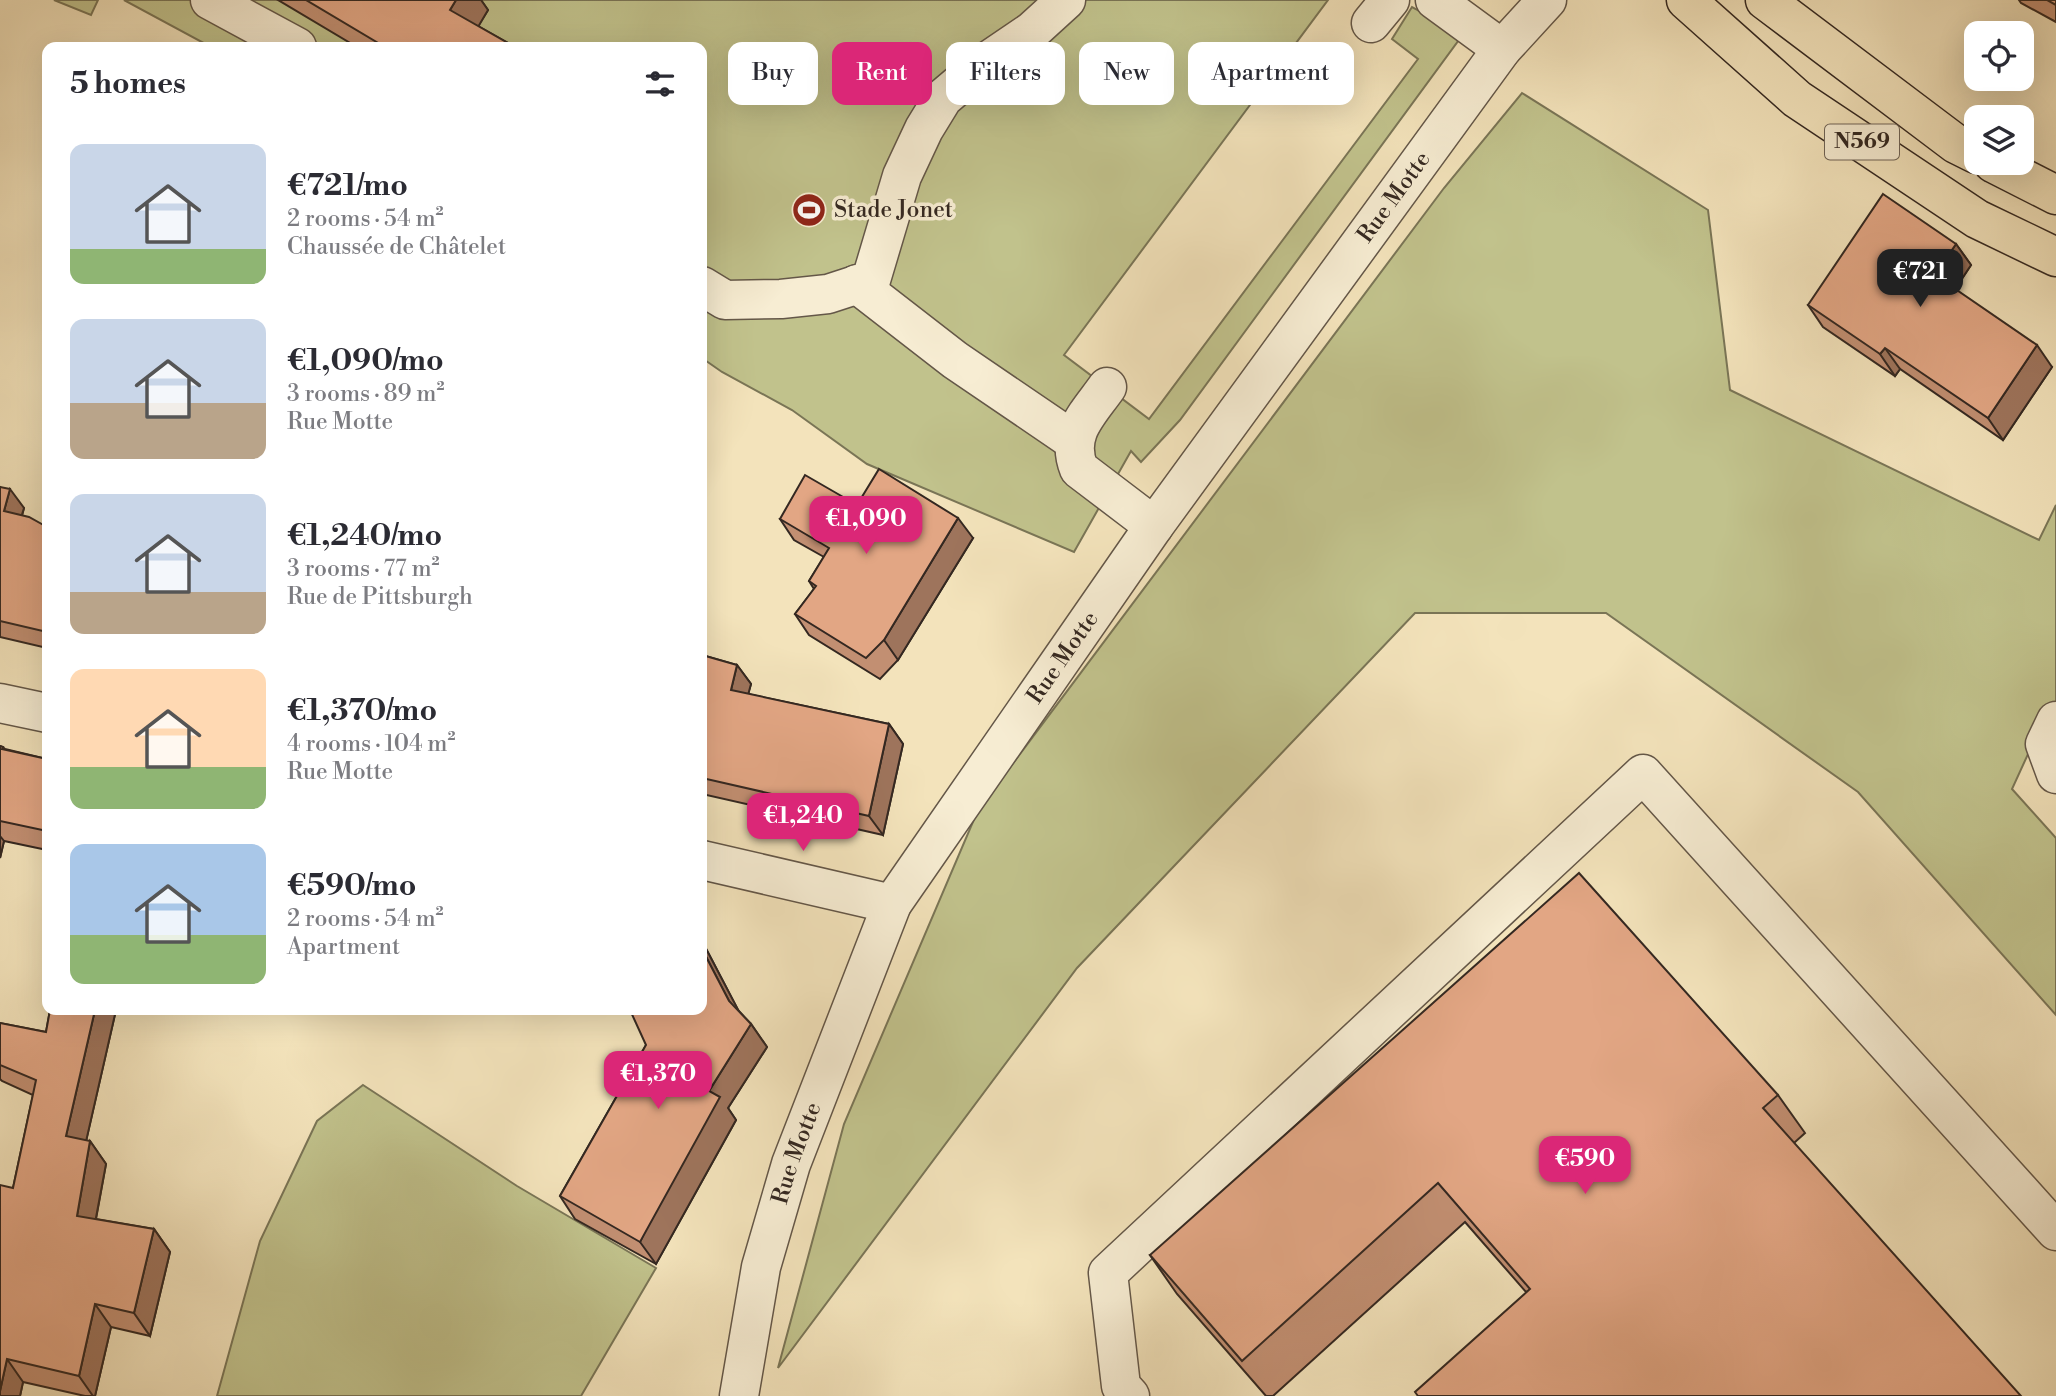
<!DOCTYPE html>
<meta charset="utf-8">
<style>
body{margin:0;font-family:"Libre Bodoni",serif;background:#f7f7f7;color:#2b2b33;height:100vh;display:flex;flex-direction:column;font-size:26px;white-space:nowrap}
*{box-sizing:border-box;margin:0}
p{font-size:23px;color:#7c7c81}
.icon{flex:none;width:38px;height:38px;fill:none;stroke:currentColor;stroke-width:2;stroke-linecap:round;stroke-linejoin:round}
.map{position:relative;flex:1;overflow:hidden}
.side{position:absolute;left:42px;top:42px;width:665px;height:973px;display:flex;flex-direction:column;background:#fff;border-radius:14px;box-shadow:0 7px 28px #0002}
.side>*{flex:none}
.hud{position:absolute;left:728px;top:42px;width:665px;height:63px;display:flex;gap:14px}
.fabs{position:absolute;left:1964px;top:21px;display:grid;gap:14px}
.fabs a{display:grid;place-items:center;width:70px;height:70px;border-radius:14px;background:#fff;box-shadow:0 7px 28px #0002;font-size:35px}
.price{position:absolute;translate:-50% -60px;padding:0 16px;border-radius:14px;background:#db2777;color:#fff;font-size:23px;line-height:46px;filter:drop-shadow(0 2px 4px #0008)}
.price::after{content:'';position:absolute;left:50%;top:42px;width:21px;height:16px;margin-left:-10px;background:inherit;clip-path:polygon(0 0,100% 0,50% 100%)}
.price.active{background:#222;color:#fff}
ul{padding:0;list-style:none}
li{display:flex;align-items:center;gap:21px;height:175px;padding:0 28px}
li span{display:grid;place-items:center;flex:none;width:196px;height:140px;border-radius:14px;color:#555}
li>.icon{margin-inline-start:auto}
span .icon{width:84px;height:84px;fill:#fffc;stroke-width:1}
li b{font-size:30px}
h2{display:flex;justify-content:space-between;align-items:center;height:84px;padding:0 28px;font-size:30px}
.tag{padding:0 24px;border-radius:14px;background:#fff;box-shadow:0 7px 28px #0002;font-size:24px;line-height:63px}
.tag.active{background:#db2777;color:#fff}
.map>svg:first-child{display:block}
.green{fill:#c1c28c;stroke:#7a7556;stroke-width:2}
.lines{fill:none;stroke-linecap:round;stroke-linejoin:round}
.minor-casing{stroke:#645748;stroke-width:41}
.major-casing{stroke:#342821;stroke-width:41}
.minor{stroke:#f7edd3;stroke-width:38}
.major{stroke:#f3e3bb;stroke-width:38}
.wall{fill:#c28f72;stroke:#342821;stroke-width:2}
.shaded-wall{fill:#9e745c;stroke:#342821;stroke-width:2}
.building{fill:#e2a684;stroke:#342821;stroke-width:2}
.labels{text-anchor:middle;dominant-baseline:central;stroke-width:7;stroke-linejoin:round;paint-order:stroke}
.shield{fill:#f7edd3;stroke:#6e6356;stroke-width:2}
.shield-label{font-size:21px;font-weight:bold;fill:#342821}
.street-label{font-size:23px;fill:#342821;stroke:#f7edd3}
.poi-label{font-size:23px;fill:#342821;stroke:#f7edd3;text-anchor:start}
</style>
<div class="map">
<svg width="2056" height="1396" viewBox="0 0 2056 1396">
<rect width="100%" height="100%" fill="#f3e3bb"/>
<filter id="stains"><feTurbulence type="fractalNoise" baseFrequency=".00286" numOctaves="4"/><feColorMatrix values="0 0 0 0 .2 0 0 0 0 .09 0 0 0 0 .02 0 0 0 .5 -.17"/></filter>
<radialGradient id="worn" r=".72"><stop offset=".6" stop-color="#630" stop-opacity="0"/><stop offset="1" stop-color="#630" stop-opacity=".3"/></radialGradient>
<!-- green -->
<g class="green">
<path d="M54,0H98L91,15Z"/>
<path d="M124,0H1328L1064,355L1149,419L1418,59L1392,39L1412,7L1452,28L1461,37L1180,420L1141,462L1131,451L1074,552L867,464L792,410L722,372L702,358V47H211Z"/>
<path d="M1522,93L1708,210L1730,390L2039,540L2056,505V713L2034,741L2012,789L2056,838V1015L1858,792L1606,613H1415L1077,968L778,1368L844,1124L978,810L1444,188Z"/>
<path d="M363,1085L517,1186L656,1268L581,1396H217L260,1241L317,1121Z"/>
</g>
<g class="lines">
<!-- minor casing -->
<g class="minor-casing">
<g id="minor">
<path d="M210,0L297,47"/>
<path d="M1435,0L1502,49"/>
<path d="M1371,23L1390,0"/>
<path d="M857,284L955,360L1074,441"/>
<path d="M702,286L725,300L781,299L828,294L871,280L902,176L924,129L943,98L982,65L1032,31L1066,0"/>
<path d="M1107,387C1088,414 1065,434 1079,469L1154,526"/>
<path d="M0,703L47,713"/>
<path d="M2056,721L2045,744L2056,774"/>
<path d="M702,860L892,904"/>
<path id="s1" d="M739,1396L761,1267L791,1164L892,904L1154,526L1502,49L1547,0"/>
<path d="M1130,1396L1121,1386L1108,1273L1643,774L2056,1231"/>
</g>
</g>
<!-- major casing -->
<g class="major-casing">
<g id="major">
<path d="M1686,0L1797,99L1977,219L2056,257"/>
<path d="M1765,0L1956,144L1976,154"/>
<path d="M1993,163L2056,195"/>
</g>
</g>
<!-- minor -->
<use href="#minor" class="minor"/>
<!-- major -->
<use href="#major" class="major"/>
</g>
<!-- wall -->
<g class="wall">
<path d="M278,0H481L488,10L478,26L515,47H357Z"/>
<path d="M2019,0H2056V22L2021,3Z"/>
<path d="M1956,244L1971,265L1955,289L2052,367L2003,440L1900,369L1895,376L1823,327L1808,305Z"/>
<path d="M0,487L24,508L22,516L47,527V648L0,637Z"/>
<path d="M857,505L973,538L898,660L880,679L809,635L795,614L814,589L809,581L824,557L794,540L780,519Z"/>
<path d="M702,655L737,665L751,684L748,694L889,724L903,744L883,835L702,794Z"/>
<path d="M0,746L3,747L5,749L47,759V850L4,841L0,858Z"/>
<path d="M702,941L738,1010L751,1024L767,1047L728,1108L736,1120L656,1264L575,1219L560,1196L646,1045L702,1010Z"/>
<path d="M50,1010H116L86,1141H90L106,1164L96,1219L154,1229L170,1252L150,1336L111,1327L95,1396H85L23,1382L20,1396H0L13,1188L33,1095L2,1081L0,1079V1023L46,1032Z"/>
<path d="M1778,1095L1805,1133L1794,1143L1526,1292L1465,1222L1273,1396H1266L1177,1294L1150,1255Z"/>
</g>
<!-- shaded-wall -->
<g class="shaded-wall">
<path d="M456,0H481L488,10L471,39L450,10Z"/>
<path d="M1956,244L1971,265L1950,297L1935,275Z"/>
<path d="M2037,345L2052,367L2003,440L1988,418Z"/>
<path d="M1885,348L1900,369L1895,376L1880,354Z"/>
<path d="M10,489L24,508L17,531L4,511Z"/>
<path d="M958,518L973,538L898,660L884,640Z"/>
<path d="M737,665L751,684L744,710L731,690Z"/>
<path d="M889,724L903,744L883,835L869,816Z"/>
<path d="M0,836L4,841L0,858Z"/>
<path d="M702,941L745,1023L729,1001L702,949Z"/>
<path d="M95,1010H116L82,1159L66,1136Z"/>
<path d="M751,1024L767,1047L728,1108L736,1120L656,1264L640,1242L709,1091Z"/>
<path d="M90,1141L106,1164L92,1239L77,1216Z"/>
<path d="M154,1229L170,1252L150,1336L134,1313Z"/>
<path d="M95,1304L111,1327L95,1396H93L79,1376Z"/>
<path d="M7,1359L23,1382L20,1396H0V1391Z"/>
</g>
<!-- building -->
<g class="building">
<path d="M306,0H456L450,10L515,47H385Z"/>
<path d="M2047,0H2056V5Z"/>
<path d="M1883,194L1956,244L1935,275L2037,345L1988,418L1885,348L1880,354L1808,305Z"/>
<path d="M879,469L958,518L884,640L866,658L795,614L816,586L809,581L829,548L780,519L805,475L857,505Z"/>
<path d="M0,487L10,489L4,511L29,517L47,527V632L0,621Z"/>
<path d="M702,655L737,665L731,690L889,724L869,816L702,778Z"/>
<path d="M0,746L3,747L2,749L47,759V831L0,821Z"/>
<path d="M1579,873L1778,1095L1763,1108L2021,1396H1418L1415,1392L1530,1289L1438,1183L1242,1361L1150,1255Z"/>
<path d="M702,949L729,1001L751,1024L709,1091L720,1097L640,1242L560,1196L646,1045L630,1010H702Z"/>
<path d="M50,1010H95L66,1136L90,1141L77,1216L154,1229L134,1313L95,1304L79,1376L7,1359L0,1391V1185L13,1188L36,1080L0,1065V1023L46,1032Z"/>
</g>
<!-- icons -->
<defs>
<g id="stadium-disc" transform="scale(1.75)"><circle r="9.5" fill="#8f2418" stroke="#f7edd3"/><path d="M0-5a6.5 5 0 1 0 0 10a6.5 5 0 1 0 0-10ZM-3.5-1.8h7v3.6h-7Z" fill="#fff"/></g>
</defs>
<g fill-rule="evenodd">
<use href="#stadium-disc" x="809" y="210"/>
</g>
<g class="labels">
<!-- shield labels -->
<rect class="shield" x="1825" y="124.5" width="74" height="35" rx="5"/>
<g class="shield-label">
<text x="1862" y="142">N569</text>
</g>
<!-- street labels -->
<g class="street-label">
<text stroke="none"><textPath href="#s1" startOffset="1384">Rue Motte</textPath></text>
<text stroke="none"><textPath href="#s1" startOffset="817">Rue Motte</textPath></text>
<text stroke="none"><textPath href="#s1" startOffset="250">Rue Motte</textPath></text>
</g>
<!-- poi labels -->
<g class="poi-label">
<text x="834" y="210">Stade Jonet</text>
</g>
</g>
<rect width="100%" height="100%" filter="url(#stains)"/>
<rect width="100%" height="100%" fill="url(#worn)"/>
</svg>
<div class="fabs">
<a><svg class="icon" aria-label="locate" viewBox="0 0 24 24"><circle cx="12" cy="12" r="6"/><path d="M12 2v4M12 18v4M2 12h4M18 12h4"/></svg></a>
<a><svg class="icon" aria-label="layers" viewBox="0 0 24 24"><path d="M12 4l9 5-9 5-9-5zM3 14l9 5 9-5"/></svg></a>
</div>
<b class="price active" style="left:1920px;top:309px">€721</b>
<b class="price" style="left:866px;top:556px">€1,090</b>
<b class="price" style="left:803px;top:853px">€1,240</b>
<b class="price" style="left:658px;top:1111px">€1,370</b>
<b class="price" style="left:1585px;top:1196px">€590</b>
<div class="hud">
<a class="tag">Buy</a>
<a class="tag active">Rent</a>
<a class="tag">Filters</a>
<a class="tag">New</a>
<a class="tag">Apartment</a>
</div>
<section class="side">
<h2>5 homes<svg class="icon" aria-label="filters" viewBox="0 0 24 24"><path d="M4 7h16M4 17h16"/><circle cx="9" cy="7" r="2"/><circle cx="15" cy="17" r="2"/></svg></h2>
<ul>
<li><span style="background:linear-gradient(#c9d6e8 75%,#8fb573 0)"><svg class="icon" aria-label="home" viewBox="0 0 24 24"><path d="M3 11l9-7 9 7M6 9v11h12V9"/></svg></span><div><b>€721/mo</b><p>2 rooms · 54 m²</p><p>Chaussée de Châtelet</p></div></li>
<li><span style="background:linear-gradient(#c9d6e8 60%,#b9a48a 0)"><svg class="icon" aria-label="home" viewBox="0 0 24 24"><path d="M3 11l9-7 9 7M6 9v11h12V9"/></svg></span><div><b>€1,090/mo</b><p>3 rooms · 89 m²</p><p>Rue Motte</p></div></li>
<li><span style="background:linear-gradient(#c9d6e8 70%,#b9a48a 0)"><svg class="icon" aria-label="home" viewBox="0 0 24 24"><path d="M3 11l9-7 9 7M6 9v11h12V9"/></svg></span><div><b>€1,240/mo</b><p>3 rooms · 77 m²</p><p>Rue de Pittsburgh</p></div></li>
<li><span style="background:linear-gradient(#ffd9b3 70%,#8fb573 0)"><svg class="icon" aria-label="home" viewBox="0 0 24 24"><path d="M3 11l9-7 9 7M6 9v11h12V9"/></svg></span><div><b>€1,370/mo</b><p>4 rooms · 104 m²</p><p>Rue Motte</p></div></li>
<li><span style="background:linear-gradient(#a9c7e8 65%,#8fb573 0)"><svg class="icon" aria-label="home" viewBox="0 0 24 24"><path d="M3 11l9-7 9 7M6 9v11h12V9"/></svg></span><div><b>€590/mo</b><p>2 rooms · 54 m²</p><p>Apartment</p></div></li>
</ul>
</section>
</div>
